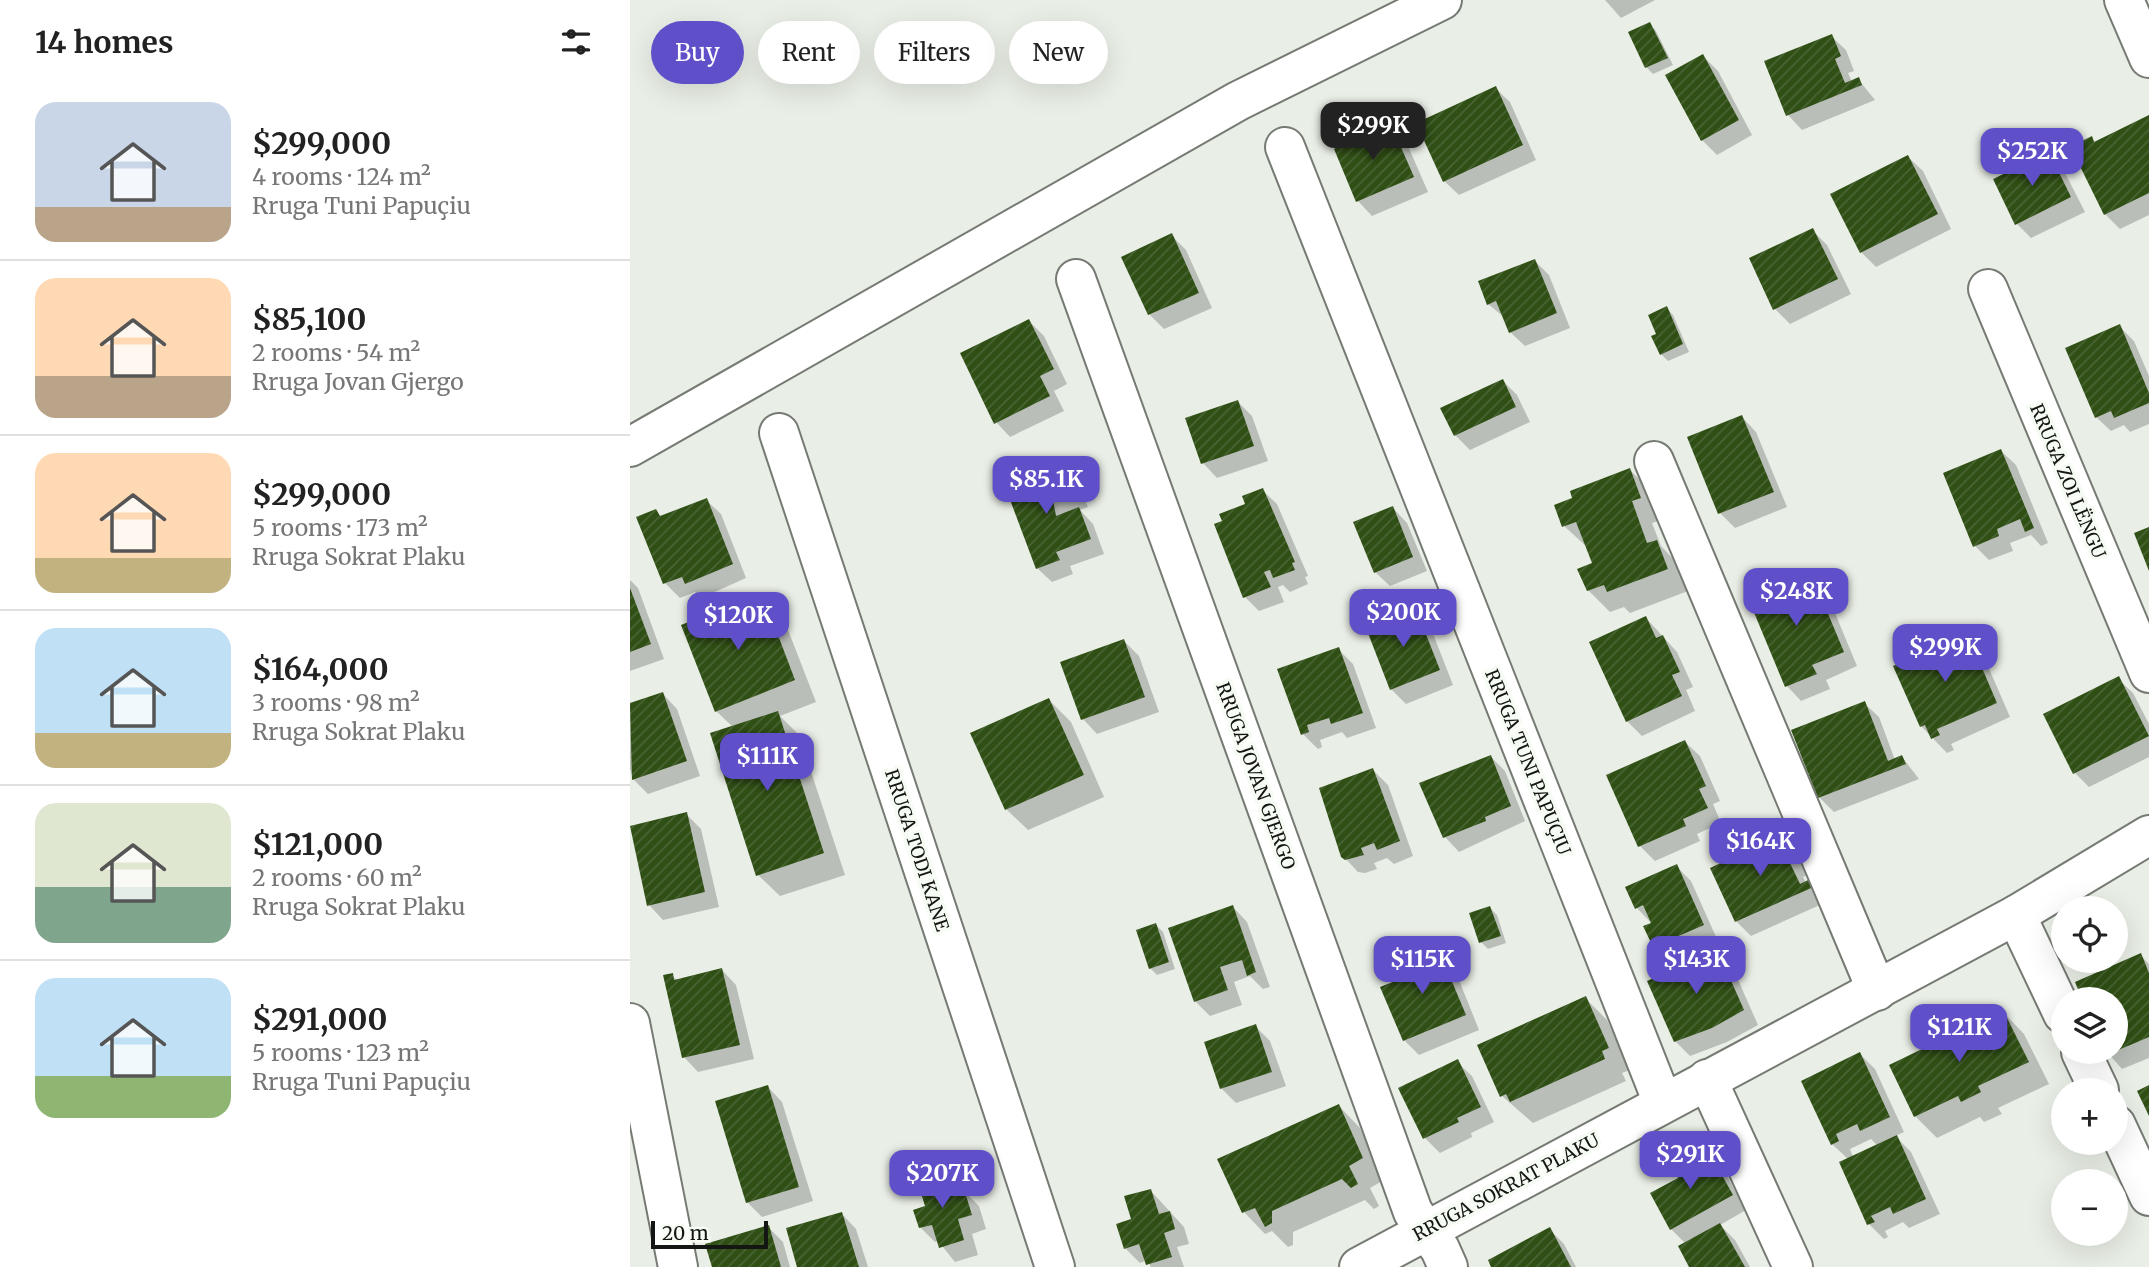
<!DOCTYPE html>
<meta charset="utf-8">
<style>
body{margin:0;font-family:Merriweather,serif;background:#f2f2f2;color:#222;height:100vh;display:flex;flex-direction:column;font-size:26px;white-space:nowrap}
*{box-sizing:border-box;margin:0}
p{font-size:23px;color:#767676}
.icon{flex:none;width:38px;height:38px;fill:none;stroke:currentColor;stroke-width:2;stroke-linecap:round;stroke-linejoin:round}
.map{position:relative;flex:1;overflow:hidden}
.panel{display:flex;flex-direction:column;background:#fff;width:630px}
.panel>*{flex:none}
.guide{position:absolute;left:21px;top:21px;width:665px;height:63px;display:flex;gap:14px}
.controls{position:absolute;left:1421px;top:896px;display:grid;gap:14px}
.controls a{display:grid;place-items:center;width:77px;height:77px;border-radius:50%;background:#fff;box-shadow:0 7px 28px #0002;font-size:35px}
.scale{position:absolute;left:21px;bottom:18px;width:117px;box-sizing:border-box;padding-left:7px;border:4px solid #141613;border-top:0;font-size:19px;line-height:24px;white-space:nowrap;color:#141613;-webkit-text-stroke:5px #f6fcf3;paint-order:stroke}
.price{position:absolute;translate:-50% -60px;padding:0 16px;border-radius:14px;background:#5f50c9;color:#fff;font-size:23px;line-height:46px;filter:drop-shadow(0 2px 4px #0008)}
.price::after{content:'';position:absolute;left:50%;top:42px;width:21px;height:16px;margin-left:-10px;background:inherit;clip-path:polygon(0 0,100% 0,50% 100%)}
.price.current{background:#222;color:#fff}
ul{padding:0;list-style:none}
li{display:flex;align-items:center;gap:21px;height:175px;padding:0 35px}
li+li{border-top:2px solid #e0e0e0}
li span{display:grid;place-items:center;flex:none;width:196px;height:140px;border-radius:21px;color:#555}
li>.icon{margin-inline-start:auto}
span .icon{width:84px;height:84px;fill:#fffc;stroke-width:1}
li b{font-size:30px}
h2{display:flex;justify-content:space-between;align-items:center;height:84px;padding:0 35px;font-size:30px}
.tag{padding:0 24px;border-radius:32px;background:#fff;box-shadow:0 7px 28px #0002;font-size:24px;line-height:63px}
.tag.current{background:#5f50c9;color:#fff}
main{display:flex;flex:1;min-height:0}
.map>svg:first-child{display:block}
.shadow{fill:#0003;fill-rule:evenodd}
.building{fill:url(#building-hatch)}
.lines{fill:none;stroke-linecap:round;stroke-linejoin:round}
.street-casing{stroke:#757a72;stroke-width:42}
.street{stroke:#fff;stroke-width:38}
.labels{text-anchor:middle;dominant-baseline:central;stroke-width:7;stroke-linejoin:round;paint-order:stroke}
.street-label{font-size:18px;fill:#141613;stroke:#f6fcf3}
</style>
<main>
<section class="panel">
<h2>14 homes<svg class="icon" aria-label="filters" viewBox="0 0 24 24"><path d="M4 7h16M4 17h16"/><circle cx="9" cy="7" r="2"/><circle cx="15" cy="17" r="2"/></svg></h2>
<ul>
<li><span style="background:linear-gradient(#c9d6e8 75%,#b9a48a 0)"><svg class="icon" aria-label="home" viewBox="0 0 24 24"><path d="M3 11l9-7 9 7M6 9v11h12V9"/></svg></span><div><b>$299,000</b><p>4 rooms · 124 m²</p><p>Rruga Tuni Papuçiu</p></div></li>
<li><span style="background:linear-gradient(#ffd9b3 70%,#b9a48a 0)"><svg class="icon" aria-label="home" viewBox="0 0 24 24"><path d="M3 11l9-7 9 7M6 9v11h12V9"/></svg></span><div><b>$85,100</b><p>2 rooms · 54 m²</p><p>Rruga Jovan Gjergo</p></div></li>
<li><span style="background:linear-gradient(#ffd9b3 75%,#c2b280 0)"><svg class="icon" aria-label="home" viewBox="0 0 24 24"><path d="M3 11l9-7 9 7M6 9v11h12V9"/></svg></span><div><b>$299,000</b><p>5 rooms · 173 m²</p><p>Rruga Sokrat Plaku</p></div></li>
<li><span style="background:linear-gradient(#bfe0f5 75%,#c2b280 0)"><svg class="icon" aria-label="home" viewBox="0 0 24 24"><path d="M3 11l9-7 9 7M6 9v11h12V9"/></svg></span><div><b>$164,000</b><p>3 rooms · 98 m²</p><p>Rruga Sokrat Plaku</p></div></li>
<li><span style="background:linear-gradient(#dfe7d0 60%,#7fa58c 0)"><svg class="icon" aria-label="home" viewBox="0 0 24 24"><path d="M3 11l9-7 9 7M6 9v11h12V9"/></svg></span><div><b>$121,000</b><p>2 rooms · 60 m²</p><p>Rruga Sokrat Plaku</p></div></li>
<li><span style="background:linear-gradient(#bfe0f5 70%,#8fb573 0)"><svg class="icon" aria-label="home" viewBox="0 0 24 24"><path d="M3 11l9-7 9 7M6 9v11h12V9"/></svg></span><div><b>$291,000</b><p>5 rooms · 123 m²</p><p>Rruga Tuni Papuçiu</p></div></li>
</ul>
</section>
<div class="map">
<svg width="1519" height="1267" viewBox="0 0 1519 1267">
<defs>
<pattern id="building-hatch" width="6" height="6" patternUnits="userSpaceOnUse" patternTransform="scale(1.75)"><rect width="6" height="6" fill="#2f4f14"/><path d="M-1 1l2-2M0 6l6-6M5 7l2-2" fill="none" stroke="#4a6435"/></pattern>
</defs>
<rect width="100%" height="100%" fill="#e9eee6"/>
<!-- shadow -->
<g class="shadow">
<path d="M975,0H1025L991,18Z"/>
<path d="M1020,24L1026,31L1043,65L1023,74L1016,67L1000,33Z"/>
<path d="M1201,36L1216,50L1224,71L1218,73L1222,82L1228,79L1245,100L1172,130L1158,115Z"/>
<path d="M1073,56L1088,71L1122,135L1087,155L1072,140Z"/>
<path d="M865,88L880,102L906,160L829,195L814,181Z"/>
<path d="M1519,117V215L1490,229L1475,214L1462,138L1466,143Z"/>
<path d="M760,124L775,139L798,192L742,216L728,201L706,150L717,137L720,141Z"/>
<path d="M1419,154L1433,169L1455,212L1401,238L1387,224Z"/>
<path d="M1278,157L1293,171L1321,229L1246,267L1231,252Z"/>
<path d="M1182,230L1197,245L1221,294L1160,324L1145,309Z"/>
<path d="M542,236L556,250L582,308L534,329L519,314Z"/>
<path d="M905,261L919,275L940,328L895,346L880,332L875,318L858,304Z"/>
<path d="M1036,308L1043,315L1059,352L1038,361L1031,354Z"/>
<path d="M399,321L414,336L437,384L424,391L434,411L380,437L366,422Z"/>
<path d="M1489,326L1504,341L1519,376V424L1500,432L1494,425L1481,431L1466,417Z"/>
<path d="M873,381L887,395L900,422L840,450L825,435Z"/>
<path d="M608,402L622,416L638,461L587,478L573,463L557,419Z"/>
<path d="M1112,417L1126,432L1157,507L1105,528L1090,513L1059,438Z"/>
<path d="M1371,451L1386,465L1418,543L1411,546L1401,535L1380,543L1383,551L1359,560L1345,546Z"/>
<path d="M434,470L449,485L458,507L450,510L463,524L474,554L440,566L443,574L422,582L407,568L397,475L404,481Z"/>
<path d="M1000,470L1022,492L1031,520L1022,523L1031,546L1048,564L1058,591L1000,613L994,607L980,612L958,590L964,564L957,547L934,526Z"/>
<path d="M632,490L647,504L678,576L675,577L678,584L660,592L653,585L648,587L654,602L629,611L615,597Z"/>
<path d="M76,500L91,514L116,578L71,598L65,592L50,598L35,583L26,511L32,517Z"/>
<path d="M763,508L777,523L797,571L760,586L745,572Z"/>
<path d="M1180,575L1195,589L1227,666L1196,680L1200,689L1171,701L1157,686Z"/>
<path d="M0,580L8,588L34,659L0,671Z"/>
<path d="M131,595L153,617L186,702L150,716L169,735L215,875L150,896L128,875L103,727L86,711Z"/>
<path d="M786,611L800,626L823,685L776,704L761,689Z"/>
<path d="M1016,618L1047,652L1063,687L1056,690L1065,711L1012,736L997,721Z"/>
<path d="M1336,635L1351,650L1380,717L1321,744L1324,750L1317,753L1291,726Z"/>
<path d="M494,641L509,656L529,712L467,734L453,719Z"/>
<path d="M708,649L723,664L746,728L717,738L712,732L690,740L692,747L688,749L673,734Z"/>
<path d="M1488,679L1503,693L1519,724V757L1459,787L1445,773Z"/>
<path d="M33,694L47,709L70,776L18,794L3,779L0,769V705Z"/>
<path d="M419,700L441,722L474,797L398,830L376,809Z"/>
<path d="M1234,703L1249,717L1265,760L1272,757L1289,779L1204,812L1189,797Z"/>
<path d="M1055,742L1070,756L1090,801L1083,804L1091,823L1067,834L1070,841L1025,861L1010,846Z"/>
<path d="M861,757L875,771L895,821L829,852L815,837Z"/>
<path d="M743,770L758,785L783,856L764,864L757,858L744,863L747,869L735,873L728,872L713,856Z"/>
<path d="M56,814L71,829L89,907L33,920L19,905Z"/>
<path d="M1155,836L1170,850L1180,874L1173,877L1176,883L1184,879L1201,900L1121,936L1106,921Z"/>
<path d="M1046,866L1061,881L1087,939L1039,961L1024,946L1022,924L1007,908Z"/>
<path d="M603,907L617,922L640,987L633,989L620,976L604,982L612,1005L580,1016L566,1002L540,929Z"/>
<path d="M860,908L867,915L876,943L858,949L851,942Z"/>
<path d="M526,925L533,932L545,969L527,975L520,968Z"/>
<path d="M1087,952L1102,966L1128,1025L1097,1042L1060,1056L1045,1041Z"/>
<path d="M1510,955L1519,964V1058L1492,1069L1477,1052H1486V999H1454L1447,983Z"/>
<path d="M810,956L825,970L849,1030L789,1055L774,1040L768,982L784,957L790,964Z"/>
<path d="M92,970L106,985L124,1059L68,1072L54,1057L42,975L47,981Z"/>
<path d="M955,998L977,1020L1000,1070L992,1073L996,1081L903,1123L872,1096Z"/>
<path d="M1373,1012L1394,1034L1419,1084L1368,1108L1372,1114L1354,1122L1350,1117L1307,1138L1285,1116Z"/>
<path d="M625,1026L640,1041L656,1086L606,1103L591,1088Z"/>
<path d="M1230,1054L1245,1069L1274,1132L1265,1136L1281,1152L1310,1214L1279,1228L1273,1222L1255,1231L1258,1237L1254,1239L1239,1224L1218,1159L1202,1144ZM1241,1139L1248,1146L1223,1157L1220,1149Z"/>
<path d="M827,1062L842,1076L864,1122L841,1133L842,1137L810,1153L795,1138L771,1089Z"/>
<path d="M138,1087L152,1102L183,1201L132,1217L117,1202Z"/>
<path d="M709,1106L730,1128L754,1180L740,1188L749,1206L744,1209L735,1200L663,1232V1245L658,1247L642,1231L635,1234L614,1212Z"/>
<path d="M1059,1152L1073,1166L1082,1161L1097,1176L1116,1210L1090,1225L1105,1240L1120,1267H1061L1056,1244L1041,1229Z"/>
<path d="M313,1174L329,1193L334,1191L349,1206L356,1229L342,1234L348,1255L325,1262L308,1241L305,1242L290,1227Z"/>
<path d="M521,1191L554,1227L559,1244L547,1247L554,1267H521L517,1260L510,1263L495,1248L504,1220Z"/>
<path d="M212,1214L226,1229L238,1267H169Z"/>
<path d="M138,1227L153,1242L160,1267H84Z"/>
<path d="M919,1229L934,1244L946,1267H863Z"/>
</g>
<!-- building -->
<g class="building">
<path d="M1020,22L1038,58L1015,68L998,32Z"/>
<path d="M1202,34L1211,56L1205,59L1215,83L1229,77L1232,85L1156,116L1134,61Z"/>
<path d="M1073,54L1109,120L1071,141L1035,75Z"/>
<path d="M866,86L893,145L813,182L786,123Z"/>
<path d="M1519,115V193L1474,215L1443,152L1448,149L1446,144L1462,136L1464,142Z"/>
<path d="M760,122L784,177L726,202L704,149L709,146L706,140L717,135L719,140Z"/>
<path d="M1419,152L1441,197L1385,225L1363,179Z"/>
<path d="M1278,155L1308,214L1230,253L1200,194Z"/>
<path d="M1183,228L1208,279L1143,310L1119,258Z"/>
<path d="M542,233L569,293L518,315L491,257Z"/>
<path d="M905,259L927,313L879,333L866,301L857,305L848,281Z"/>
<path d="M1037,306L1053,344L1030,355L1021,336L1026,334L1018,315Z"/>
<path d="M399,319L424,369L410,376L420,396L364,424L330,353Z"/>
<path d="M1490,324L1519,393V403L1484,418L1481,411L1465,418L1435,348Z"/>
<path d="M873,379L886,407L824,436L810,408Z"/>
<path d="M608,400L624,446L571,464L555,418Z"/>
<path d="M1112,415L1144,492L1088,514L1057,437Z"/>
<path d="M1371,449L1404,528L1395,532L1390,519L1367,529L1369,536L1343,547L1313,473Z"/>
<path d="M435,468L444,493L423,500L426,516L449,507L461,539L426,552L430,560L406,569L373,481L398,473L400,481Z"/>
<path d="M1000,468L1011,498L1002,501L1017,543L1027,540L1038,569L977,592L974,585L957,591L947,569L962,563L946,522L932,527L924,505L942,498L940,491Z"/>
<path d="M633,488L665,562L662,563L665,570L643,578L640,570L634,572L641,587L613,598L584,524L592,521L589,514L615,504L612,496Z"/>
<path d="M77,498L103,564L55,584L52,577L33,584L6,517L26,509L30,516Z"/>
<path d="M763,506L783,557L744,573L723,522Z"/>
<path d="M1519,527V571L1504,533Z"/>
<path d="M1181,573L1214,652L1182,665L1187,674L1155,687L1118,598Z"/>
<path d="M0,588L21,644L0,652Z"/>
<path d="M132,593L165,680L85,712L51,625Z"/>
<path d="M786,609L810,670L760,690L736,628Z"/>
<path d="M1016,616L1026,638L1033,635L1050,672L1042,675L1052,696L996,722L959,642Z"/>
<path d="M1337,633L1367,703L1307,729L1310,735L1301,739L1295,725L1290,727L1263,666Z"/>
<path d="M494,639L515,697L451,720L430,662Z"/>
<path d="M709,647L733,713L701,724L699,718L677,725L679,732L671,735L647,669Z"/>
<path d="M1489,676L1519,736L1443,774L1413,714Z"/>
<path d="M33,692L57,761L2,780L0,703Z"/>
<path d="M419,698L454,775L375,810L340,733Z"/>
<path d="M1235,701L1258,761L1272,755L1276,764L1188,798L1161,730Z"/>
<path d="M148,711L194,853L126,876L80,733Z"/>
<path d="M1055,740L1076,786L1069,789L1078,808L1053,819L1056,826L1008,847L976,775Z"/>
<path d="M861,755L881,806L855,817L856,821L813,838L789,783Z"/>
<path d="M743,768L770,841L747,850L744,843L731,848L734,855L715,860L711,857L689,788Z"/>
<path d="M57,812L75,892L17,906L0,826Z"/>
<path d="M1155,833L1167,859L1160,863L1170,884L1184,877L1188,885L1105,922L1080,868Z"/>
<path d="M1047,864L1074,925L1023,947L1013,926L1021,923L1013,905L1005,909L995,887Z"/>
<path d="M603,905L626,972L617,976L612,960L590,967L598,990L564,1002L538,928Z"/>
<path d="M860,906L871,936L849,943L839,913Z"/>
<path d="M526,923L539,962L519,969L506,930Z"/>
<path d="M1087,949L1114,1010L1082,1028L1044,1042L1017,981Z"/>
<path d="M810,953L836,1015L773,1041L750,987L765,981L759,966L784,955L788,963Z"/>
<path d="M1511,953L1519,973V1037L1486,1051V999H1452L1445,982Z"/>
<path d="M92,968L110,1045L52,1058L33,975L43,973L44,980Z"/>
<path d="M956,996L979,1048L972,1051L975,1059L880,1102L876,1094L870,1097L847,1045Z"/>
<path d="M1373,1010L1399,1062L1348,1086L1351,1092L1331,1102L1328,1096L1284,1117L1259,1065Z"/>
<path d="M626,1024L642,1072L590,1089L574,1042Z"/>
<path d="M1230,1052L1260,1117L1230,1131L1227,1124L1206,1134L1209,1141L1201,1145L1171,1081Z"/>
<path d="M828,1059L851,1107L827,1118L829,1122L793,1139L768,1088Z"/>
<path d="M138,1085L169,1187L116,1203L85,1101Z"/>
<path d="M1519,1085V1116L1507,1091Z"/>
<path d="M709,1104L733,1158L719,1166L728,1184L721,1188L712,1179L642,1211V1223L635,1227L625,1208L612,1213L587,1159Z"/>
<path d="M1267,1135L1296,1199L1263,1214L1260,1207L1241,1216L1245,1222L1237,1225L1209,1162Z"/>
<path d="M1060,1150L1068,1167L1083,1159L1103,1195L1040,1230L1020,1193L1048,1178L1040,1161Z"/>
<path d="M313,1172L320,1194L334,1189L342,1215L328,1219L334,1240L309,1248L302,1225L289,1228L283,1210L295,1206L287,1180Z"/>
<path d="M521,1189L529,1214L540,1211L545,1229L534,1233L542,1257L516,1265L509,1244L494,1249L486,1224L501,1219L494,1196Z"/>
<path d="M212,1212L229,1267H167L156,1228Z"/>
<path d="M1090,1223L1115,1267H1059L1048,1246Z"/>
<path d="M139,1225L151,1267H82L75,1244Z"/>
<path d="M920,1227L941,1267H861L858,1260Z"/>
</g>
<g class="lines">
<!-- street casing -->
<g class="street-casing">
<g id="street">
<path d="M1494,0L1519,58"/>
<path d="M655,147L1033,1103"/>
<path d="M446,279L783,1212L810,1249L818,1267"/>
<path d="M1358,289L1519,673"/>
<path d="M149,433L425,1267"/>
<path d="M0,447L608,101L812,0"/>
<path d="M1024,461L1247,991"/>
<path d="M1386,915L1433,1014"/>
<path d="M0,1023L48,1267"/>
<path d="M1451,1052L1469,1090"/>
<path d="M1077,1079L1163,1267"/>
<path d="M1486,1125L1519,1196"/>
<path d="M729,1267L1386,915L1519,835"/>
</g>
</g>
<!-- street -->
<use href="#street" class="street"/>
</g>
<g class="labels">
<!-- street labels -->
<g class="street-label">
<text transform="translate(1438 481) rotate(67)">RRUGA ZOI LËNGU</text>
<text transform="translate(898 762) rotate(68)">RRUGA TUNI PAPUÇIU</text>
<text transform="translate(626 776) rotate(70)">RRUGA JOVAN GJERGO</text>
<text transform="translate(287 850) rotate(72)">RRUGA TODI KANE</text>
<text transform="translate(876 1187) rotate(-28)">RRUGA SOKRAT PLAKU</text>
</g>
</g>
</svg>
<div class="controls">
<a><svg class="icon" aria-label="locate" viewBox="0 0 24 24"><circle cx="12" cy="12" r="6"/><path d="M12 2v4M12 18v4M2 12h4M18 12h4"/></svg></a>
<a><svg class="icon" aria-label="layers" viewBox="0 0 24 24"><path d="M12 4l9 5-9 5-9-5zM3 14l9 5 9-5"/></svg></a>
<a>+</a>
<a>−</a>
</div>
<div class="scale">20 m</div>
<b class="price current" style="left:743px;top:162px">$299K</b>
<b class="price" style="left:1402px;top:188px">$252K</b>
<b class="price" style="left:416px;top:516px">$85.1K</b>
<b class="price" style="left:1166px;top:628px">$248K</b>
<b class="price" style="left:773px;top:649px">$200K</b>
<b class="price" style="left:108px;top:652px">$120K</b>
<b class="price" style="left:1315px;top:684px">$299K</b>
<b class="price" style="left:137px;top:793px">$111K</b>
<b class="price" style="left:1130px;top:878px">$164K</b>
<b class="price" style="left:792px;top:996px">$115K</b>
<b class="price" style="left:1066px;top:996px">$143K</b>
<b class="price" style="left:1329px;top:1064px">$121K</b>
<b class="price" style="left:1060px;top:1191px">$291K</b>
<b class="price" style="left:312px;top:1210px">$207K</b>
<div class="guide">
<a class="tag current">Buy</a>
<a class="tag">Rent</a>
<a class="tag">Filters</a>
<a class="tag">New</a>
</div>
</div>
</main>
